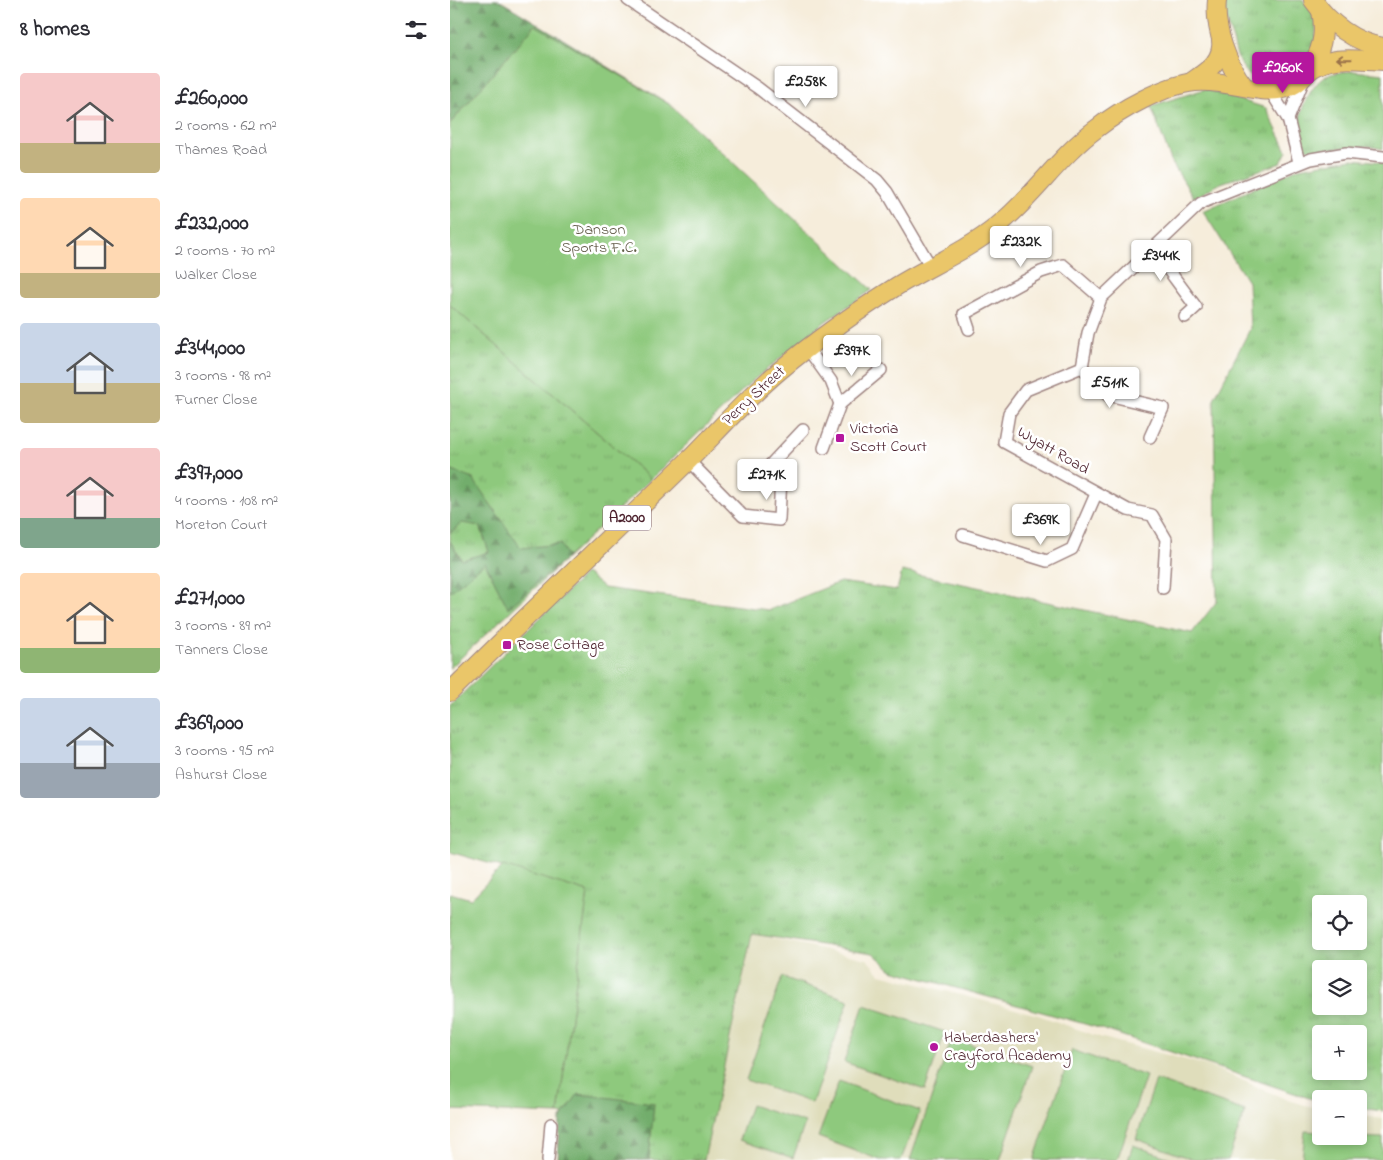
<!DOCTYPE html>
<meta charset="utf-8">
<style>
body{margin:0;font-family:"Indie Flower",sans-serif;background:#f7f7f7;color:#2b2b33;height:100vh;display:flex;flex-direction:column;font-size:19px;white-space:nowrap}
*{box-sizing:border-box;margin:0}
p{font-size:16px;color:#7c7c81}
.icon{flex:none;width:28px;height:28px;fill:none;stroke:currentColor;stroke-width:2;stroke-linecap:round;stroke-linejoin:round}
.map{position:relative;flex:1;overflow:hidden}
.panel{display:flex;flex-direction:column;background:#fff;width:450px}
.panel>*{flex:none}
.controls{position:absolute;left:862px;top:895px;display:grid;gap:10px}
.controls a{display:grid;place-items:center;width:55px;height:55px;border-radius:5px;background:#fff;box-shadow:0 2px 8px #0003;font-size:25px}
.price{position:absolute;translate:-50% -42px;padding:0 11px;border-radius:5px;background:#fff;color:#222;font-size:16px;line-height:32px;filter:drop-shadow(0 1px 2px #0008)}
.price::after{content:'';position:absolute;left:50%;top:30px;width:15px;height:11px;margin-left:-8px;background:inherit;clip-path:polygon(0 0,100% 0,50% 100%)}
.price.current{background:#b5179e;color:#fff}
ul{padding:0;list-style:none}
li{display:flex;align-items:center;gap:15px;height:125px;padding:0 20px}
li span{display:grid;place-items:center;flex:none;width:140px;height:100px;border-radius:5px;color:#555}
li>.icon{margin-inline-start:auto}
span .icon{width:60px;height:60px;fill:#fffc;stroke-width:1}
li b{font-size:21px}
h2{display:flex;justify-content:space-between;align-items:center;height:60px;padding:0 20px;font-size:21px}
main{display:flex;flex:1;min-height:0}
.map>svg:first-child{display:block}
.built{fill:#dfddbb}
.grass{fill:url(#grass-tufts);stroke:#6c7454;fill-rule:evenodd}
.forest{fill:url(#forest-firs);stroke:#5e664c}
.park{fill:#8ec97d;stroke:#6c7454}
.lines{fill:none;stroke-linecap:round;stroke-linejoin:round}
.minor-casing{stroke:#a08683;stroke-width:14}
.primary-casing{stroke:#a08683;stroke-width:20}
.minor{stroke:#fff;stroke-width:11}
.primary{stroke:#eac669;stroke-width:18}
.oneway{stroke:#9a724a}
.poi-dot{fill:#b5179e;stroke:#fff;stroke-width:2}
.labels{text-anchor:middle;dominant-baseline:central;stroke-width:5;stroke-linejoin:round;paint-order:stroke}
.shield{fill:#fff;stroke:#80626b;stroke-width:1}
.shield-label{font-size:15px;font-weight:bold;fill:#4a1f2b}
.park-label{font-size:16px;fill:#625a48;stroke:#fff}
.street-label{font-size:16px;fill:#4a1f2b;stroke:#fff}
.poi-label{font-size:16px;fill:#4a1f2b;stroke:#fff;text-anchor:start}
</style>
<main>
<section class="panel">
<h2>8 homes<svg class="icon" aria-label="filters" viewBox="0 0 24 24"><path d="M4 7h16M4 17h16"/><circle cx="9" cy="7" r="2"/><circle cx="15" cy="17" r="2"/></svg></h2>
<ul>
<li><span style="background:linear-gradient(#f6c9c9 70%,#c2b280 0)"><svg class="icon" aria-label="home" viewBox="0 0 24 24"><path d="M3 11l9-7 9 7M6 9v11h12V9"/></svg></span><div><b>£260,000</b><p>2 rooms · 62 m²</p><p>Thames Road</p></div></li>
<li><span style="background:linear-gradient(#ffd9b3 75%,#c2b280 0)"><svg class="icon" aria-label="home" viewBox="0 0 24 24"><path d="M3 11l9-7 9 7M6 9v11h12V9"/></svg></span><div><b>£232,000</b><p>2 rooms · 70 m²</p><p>Walker Close</p></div></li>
<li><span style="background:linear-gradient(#c9d6e8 60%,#c2b280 0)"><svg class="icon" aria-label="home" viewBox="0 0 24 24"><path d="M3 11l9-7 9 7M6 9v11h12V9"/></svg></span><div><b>£344,000</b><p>3 rooms · 98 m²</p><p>Furner Close</p></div></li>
<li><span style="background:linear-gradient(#f6c9c9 70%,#7fa58c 0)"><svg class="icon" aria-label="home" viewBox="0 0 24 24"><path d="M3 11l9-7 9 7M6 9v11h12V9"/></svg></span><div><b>£397,000</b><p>4 rooms · 108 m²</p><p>Moreton Court</p></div></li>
<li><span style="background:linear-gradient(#ffd9b3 75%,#8fb573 0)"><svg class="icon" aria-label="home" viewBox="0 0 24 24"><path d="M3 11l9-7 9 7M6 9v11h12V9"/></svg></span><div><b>£271,000</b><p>3 rooms · 89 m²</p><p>Tanners Close</p></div></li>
<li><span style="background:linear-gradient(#c9d6e8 65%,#9aa5b1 0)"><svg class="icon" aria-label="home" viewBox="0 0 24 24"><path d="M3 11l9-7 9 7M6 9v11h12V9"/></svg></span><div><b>£369,000</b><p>3 rooms · 95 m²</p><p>Ashurst Close</p></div></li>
</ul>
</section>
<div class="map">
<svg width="933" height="1160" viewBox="0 0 933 1160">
<defs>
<pattern id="grass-tufts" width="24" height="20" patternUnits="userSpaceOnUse" patternTransform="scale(1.25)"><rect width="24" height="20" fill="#8ec97d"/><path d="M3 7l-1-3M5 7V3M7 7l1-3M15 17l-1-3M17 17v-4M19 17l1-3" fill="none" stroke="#7cac6c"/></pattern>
<pattern id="forest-firs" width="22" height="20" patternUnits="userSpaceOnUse" patternTransform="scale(1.25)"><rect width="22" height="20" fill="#72ad6c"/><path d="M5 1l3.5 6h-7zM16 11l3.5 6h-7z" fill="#608c59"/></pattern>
</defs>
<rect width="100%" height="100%" fill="#fff"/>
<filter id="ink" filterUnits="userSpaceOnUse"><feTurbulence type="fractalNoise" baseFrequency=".02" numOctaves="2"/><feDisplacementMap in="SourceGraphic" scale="10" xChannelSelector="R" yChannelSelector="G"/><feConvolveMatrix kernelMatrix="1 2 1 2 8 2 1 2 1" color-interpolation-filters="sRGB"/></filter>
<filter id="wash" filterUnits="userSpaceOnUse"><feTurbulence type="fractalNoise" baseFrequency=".0096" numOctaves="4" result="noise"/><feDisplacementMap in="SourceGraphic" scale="20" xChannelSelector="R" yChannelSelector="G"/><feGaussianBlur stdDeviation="1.12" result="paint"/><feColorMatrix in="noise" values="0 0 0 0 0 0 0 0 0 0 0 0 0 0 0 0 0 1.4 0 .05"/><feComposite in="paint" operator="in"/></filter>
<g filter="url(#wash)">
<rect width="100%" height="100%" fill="#f6eddb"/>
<!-- built -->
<path class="built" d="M302,934L417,959L430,974L588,1015L649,1037L759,1066L840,1101L871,1109V1136H909V1115L933,1119V1160H254Z"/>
<!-- grass -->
<g class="grass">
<path d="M774,0H853C856,5 862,10 864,16C878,56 821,112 792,66C787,59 785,49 783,41C779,27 774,14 774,0Z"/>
<path d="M903,71L933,74V149L918,146L859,150C837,135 855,91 873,78C882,72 892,72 903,71Z"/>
<path d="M755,89L816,108L837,151L831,163L771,183L744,198L722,163L701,106Z"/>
<path d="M902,159L933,162V1111L909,1108V1099H871V1102L649,1028L442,970L423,953L302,934L254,1160H188L183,1120L108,1114L138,892L0,852V706L136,573L154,588L319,610L390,582L447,590L452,571L742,633L767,601L764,399L800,329L798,282L753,211L849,168ZM871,904H909V941H871ZM871,969H909V1006H871ZM871,1034H909V1071H871Z"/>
<path d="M0,305L201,479L0,668Z"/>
</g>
<!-- forest -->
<g class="forest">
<path d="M0,0H49L219,104L195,132L70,43L0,124Z"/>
<path d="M0,470L23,479L71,548L110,544L118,557L58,608L35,563L0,592V541L12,560L39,552L30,526L12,523L0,533Z"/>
<path d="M128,1094L204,1103L199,1160H108L110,1120Z"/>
</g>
<!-- park -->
<g class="park">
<path d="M85,25L219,104L422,290L376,321L301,382L201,479L0,305V124Z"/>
<path d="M53,866L138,892L108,1114L0,1110V893L21,899Z"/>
<path d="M332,977L399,1000L362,1103L296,1080Z"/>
<path d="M414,1005L495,1032L475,1090L394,1062Z"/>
<path d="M502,1038L582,1066L550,1160H460Z"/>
<path d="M622,1050L696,1076L667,1160H584Z"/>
<path d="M706,1080L795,1111L778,1160H744L686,1139Z"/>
<path d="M389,1081L470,1111L451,1160H430L368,1137Z"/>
<path d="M301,1105L355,1123L343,1158L289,1140Z"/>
<path d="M855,1131L871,1132V1136L933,1138V1160H852Z"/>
<path d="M683,1145L725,1160H678Z"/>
</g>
</g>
<g filter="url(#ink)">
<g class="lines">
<!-- minor casing -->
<g class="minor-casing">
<g id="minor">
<path d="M178,0L308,88L427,180L437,192L481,267"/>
<path d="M821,92L838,119L849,162"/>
<path d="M838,119L854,79"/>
<path d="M703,249L746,307L735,317"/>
<path d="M519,329L514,314L591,272L613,265L651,298"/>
<path d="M358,349L381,381L390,404"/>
<path d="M632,367L658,395L713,408L700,437"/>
<path d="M374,448L390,404L431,370"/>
<path d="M238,460L293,516L329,520L331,475L321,464L353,430"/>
<path d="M513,535L597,561L622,549L646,494"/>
<path d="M713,588L716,539L702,515L678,510L554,442L559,413L576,390L632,367L638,333L651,298L751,203L861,159L896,153L933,157"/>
<path d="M98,1160L101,1124"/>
</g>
</g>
<!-- primary casing -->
<g class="primary-casing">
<g id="primary">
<path d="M767,0C764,28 777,64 794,86"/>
<path d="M863,0C879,23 905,43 933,47"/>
<path d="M859,71C881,54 907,60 933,61"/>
<path d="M741,82C757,71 774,61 771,39"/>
<path d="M0,692C79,614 159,538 238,461C268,431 296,399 329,371C366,340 406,312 447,286C480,266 516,251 546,227C583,198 608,157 646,129C670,110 714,85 745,82C790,77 836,115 864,62C873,45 875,30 871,11"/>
</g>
</g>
<!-- minor -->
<use href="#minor" class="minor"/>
<!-- primary -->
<use href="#primary" class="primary"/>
</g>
<!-- one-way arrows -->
<defs><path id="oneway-shaft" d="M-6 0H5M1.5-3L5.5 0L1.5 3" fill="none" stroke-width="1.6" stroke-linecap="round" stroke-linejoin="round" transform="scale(1.25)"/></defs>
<use class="oneway" href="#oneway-shaft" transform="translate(894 59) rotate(-179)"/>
</g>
<!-- markers -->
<g class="poi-dot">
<rect x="385" y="433" width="10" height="10" rx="2.5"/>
<rect x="52" y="640" width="10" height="10" rx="2.5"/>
<circle cx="484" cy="1047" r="5"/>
</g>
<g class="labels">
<!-- shield labels -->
<rect class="shield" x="153" y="505.5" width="48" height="25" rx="4"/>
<g class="shield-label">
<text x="177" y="518">A2000</text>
</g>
<!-- park labels -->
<g class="park-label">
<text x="149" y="230">Danson<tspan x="149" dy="18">Sports F.C.</tspan></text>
</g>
<!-- street labels -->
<g class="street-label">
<text transform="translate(304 396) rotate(-43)">Perry Street</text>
<text transform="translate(603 451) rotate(30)">Wyatt Road</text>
</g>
<!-- poi labels -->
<g class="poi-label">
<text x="400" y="429">Victoria<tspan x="400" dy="18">Scott Court</tspan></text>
<text x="67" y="645">Rose Cottage</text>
<text x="494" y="1038">Haberdashers'<tspan x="494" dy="18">Crayford Academy</tspan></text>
</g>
</g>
</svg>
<div class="controls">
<a><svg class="icon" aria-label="locate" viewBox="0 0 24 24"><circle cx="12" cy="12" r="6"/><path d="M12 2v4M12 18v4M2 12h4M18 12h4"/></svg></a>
<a><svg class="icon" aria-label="layers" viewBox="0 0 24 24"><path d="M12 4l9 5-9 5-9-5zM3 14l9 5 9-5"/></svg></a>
<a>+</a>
<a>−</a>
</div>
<b class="price current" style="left:833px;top:94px">£260K</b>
<b class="price" style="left:356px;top:108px">£258K</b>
<b class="price" style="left:571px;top:268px">£232K</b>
<b class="price" style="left:711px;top:282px">£344K</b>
<b class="price" style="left:402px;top:377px">£397K</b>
<b class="price" style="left:660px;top:409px">£511K</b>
<b class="price" style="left:317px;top:501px">£271K</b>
<b class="price" style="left:591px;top:546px">£369K</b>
</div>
</main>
